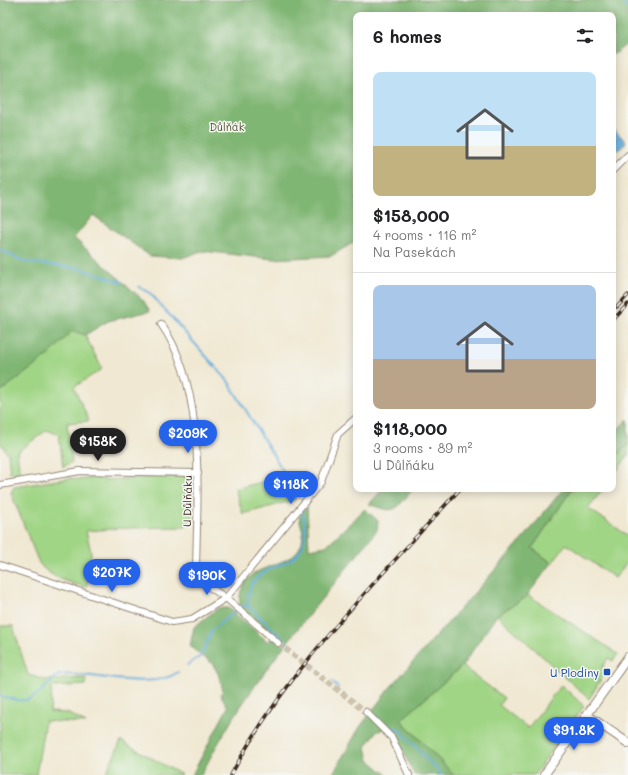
<!DOCTYPE html>
<meta charset="utf-8">
<style>
body{margin:0;font-family:Mali,sans-serif;background:#f2f2f2;color:#202124;height:100vh;display:flex;flex-direction:column;font-size:15px;white-space:nowrap}
*{box-sizing:border-box;margin:0}
p{font-size:13px;color:#757577}
.icon{flex:none;width:22px;height:22px;fill:none;stroke:currentColor;stroke-width:2;stroke-linecap:round;stroke-linejoin:round}
.map{position:relative;flex:1;overflow:hidden}
.panel{position:absolute;left:353px;top:12px;width:263px;height:480px;display:flex;flex-direction:column;background:#fff;border-radius:8px;box-shadow:0 2px 10px #0003}
.panel>*{flex:none}
.price{position:absolute;translate:-50% -34px;padding:0 9px;border-radius:14px;background:#2563eb;color:#fff;font-size:13px;line-height:26px;filter:drop-shadow(0 1px 2px #0008)}
.price::after{content:'';position:absolute;left:50%;top:24px;width:12px;height:9px;margin-left:-6px;background:inherit;clip-path:polygon(0 0,100% 0,50% 100%)}
.price.current{background:#222;color:#fff}
ul{padding:0;list-style:none}
li{display:grid;align-content:center;gap:8px;height:212px;padding:0 20px}
li+li{border-top:1px solid #e0e0e0}
li span{display:grid;place-items:center;height:124px;border-radius:8px;color:#555}
li>.icon{margin-inline-start:auto}
span .icon{width:72px;height:72px;fill:#fffc;stroke-width:1}
li b{font-size:17px}
h2{display:flex;justify-content:space-between;align-items:center;height:48px;padding:0 20px;font-size:17px}
.map>svg:first-child{display:block}
.green{fill:#a1d586;stroke:#6e8052}
.forest{fill:#80b673;stroke:#5e7048}
.water{fill:#65addc;stroke:#506c7d}
.lines{fill:none;stroke-linecap:round;stroke-linejoin:round}
.stream{stroke:#65addc;stroke-width:2}
.minor-tunnel{stroke:#ccc2ae;stroke-width:6;stroke-dasharray:6 3;stroke-linecap:butt}
.minor-casing{stroke:#968978;stroke-width:8}
.tertiary-casing{stroke:#968978;stroke-width:10}
.minor{stroke:#fff;stroke-width:6}
.tertiary{stroke:#fff;stroke-width:8}
.rail-casing{stroke:#3b2a1e;stroke-width:3.5}
.rail{stroke:#f6f6f2;stroke-width:2;stroke-dasharray:6;stroke-linecap:butt}
.transit-dot{fill:#1a4fb4;stroke:#f6f6f2;stroke-width:1.5}
.labels{text-anchor:middle;dominant-baseline:central;stroke-width:3;stroke-linejoin:round;paint-order:stroke}
.park-label{font-size:11px;fill:#545538;stroke:#f6f6f2}
.street-label{font-size:11px;fill:#3b2a1e;stroke:#f6f6f2}
.transit-label{font-size:11px;fill:#164399;stroke:#f6f6f2;text-anchor:end}
</style>
<div class="map">
<svg width="628" height="775" viewBox="0 0 628 775">
<rect width="100%" height="100%" fill="#f6f6f2"/>
<filter id="ink" filterUnits="userSpaceOnUse"><feTurbulence type="fractalNoise" baseFrequency=".025" numOctaves="2"/><feDisplacementMap in="SourceGraphic" scale="8" xChannelSelector="R" yChannelSelector="G"/><feConvolveMatrix kernelMatrix="1 2 1 2 8 2 1 2 1" color-interpolation-filters="sRGB"/></filter>
<filter id="wash" filterUnits="userSpaceOnUse"><feTurbulence type="fractalNoise" baseFrequency=".012" numOctaves="4" result="noise"/><feDisplacementMap in="SourceGraphic" scale="16" xChannelSelector="R" yChannelSelector="G"/><feGaussianBlur stdDeviation="0.9" result="paint"/><feColorMatrix in="noise" values="0 0 0 0 0 0 0 0 0 0 0 0 0 0 0 0 0 1.4 0 .05"/><feComposite in="paint" operator="in"/></filter>
<g filter="url(#wash)">
<rect width="100%" height="100%" fill="#f0e8d2"/>
<!-- green -->
<g class="green">
<path d="M72,330L85,335L102,369L74,387L89,421L67,423L72,462L63,467L59,435L47,430L17,452L20,473H10L8,454L0,442V392L49,355Z"/>
<path d="M628,444V455L613,476V460Z"/>
<path d="M185,475L194,480L192,519L186,527L124,528L86,531L91,552L87,587C70,583 50,578 39,563L11,493L14,487L71,478L80,480L95,477L106,480Z"/>
<path d="M284,476L296,497L295,500L243,514L235,489Z"/>
<path d="M572,489H603L588,508L628,536V561L615,578L566,544L552,563L532,548Z"/>
<path d="M528,595L618,654L613,661L608,658L602,668L606,671L589,699L497,615Z"/>
<path d="M0,626H13L28,675L46,680L86,678V685L52,687L50,712L67,713L86,723L45,721L36,775H0Z"/>
<path d="M462,666L504,698L499,705L528,728L561,685L584,706L534,775H454L401,720Z"/>
<path d="M121,741L182,775H105Z"/>
</g>
<!-- forest -->
<g class="forest">
<path d="M0,0H628V43L613,55V15H356V241L331,256L273,259L202,251L182,258L150,256L93,215L74,238L143,300L150,311L108,321L85,335L72,331L49,355L0,392Z"/>
<path d="M628,419V444L613,460V434Z"/>
<path d="M383,489H413C395,510 397,515 369,504Z"/>
<path d="M563,489H572L532,548L552,563L525,598L497,615L462,666L401,720L454,775H414L396,736L389,727L376,732L366,747L369,760L387,775H332L360,727L388,690L527,534Z"/>
<path d="M307,506L309,549L326,546L365,509L378,521L377,530C325,597 266,662 223,735C215,748 208,762 201,775H192L228,707L220,694L223,691C221,680 217,667 208,660C201,655 196,652 190,646L194,627L218,608H229L268,642L274,635L240,608C234,554 302,576 303,535C303,529 300,522 299,517Z"/>
</g>
<!-- water -->
<path class="water" d="M613,128L626,142L619,150L613,149Z"/>
<g class="lines">
<!-- stream -->
<g class="stream">
<path d="M621,0L628,9"/>
<path d="M0,250L26,262L78,268L122,282"/>
<path d="M139,287L150,293L228,381L299,497"/>
<path d="M288,643L248,606C246,559 292,574 303,545C307,533 304,521 302,509"/>
<path d="M187,665L201,656L212,630L242,606H248"/>
<path d="M315,667L316,668"/>
<path d="M332,682L338,688"/>
<path d="M0,696C29,704 29,702 51,682C54,679 56,675 60,675C91,671 151,692 178,672"/>
<path d="M373,715L389,727L399,729L442,775"/>
</g>
</g>
</g>
<g filter="url(#ink)">
<g class="lines">
<!-- minor-tunnel -->
<path class="minor-tunnel" d="M278,643L366,712"/>
<!-- minor casing -->
<g class="minor-casing">
<g id="minor">
<path d="M613,170L628,155"/>
<path d="M161,324C207,389 197,496 196,571L199,580L226,598L278,643"/>
<path d="M0,485L80,471L198,473"/>
<path d="M0,565L172,622L192,619L226,598L321,482L338,434L356,418"/>
<path d="M366,712L392,738L409,775"/>
</g>
</g>
<!-- tertiary casing -->
<g class="tertiary-casing">
<g id="tertiary">
<path d="M587,715L628,743"/>
<path d="M544,775L628,657"/>
</g>
</g>
<!-- minor -->
<use href="#minor" class="minor"/>
<!-- tertiary -->
<use href="#tertiary" class="tertiary"/>
<!-- rail casing -->
<g class="rail-casing">
<g id="rail">
<path d="M617,307L628,295"/>
<path d="M613,320L628,304"/>
<path d="M231,775C289,666 378,580 460,489"/>
</g>
</g>
<!-- rail -->
<use href="#rail" class="rail"/>
</g>
</g>
<!-- markers -->
<rect class="transit-dot" x="603" y="668" width="8" height="8" rx="2"/>
<g class="labels">
<!-- park labels -->
<g class="park-label">
<text x="227" y="126">Důlňák</text>
</g>
<!-- street labels -->
<g class="street-label">
<text transform="translate(187 501) rotate(-89)">U Důlňáku</text>
</g>
<!-- transit labels -->
<g class="transit-label">
<text x="599" y="672">U Plodiny</text>
</g>
</g>
</svg>
<b class="price" style="left:188px;top:454px">$209K</b>
<b class="price current" style="left:98px;top:462px">$158K</b>
<b class="price" style="left:291px;top:505px">$118K</b>
<b class="price" style="left:112px;top:593px">$207K</b>
<b class="price" style="left:207px;top:596px">$190K</b>
<b class="price" style="left:574px;top:751px">$91.8K</b>
<section class="panel">
<h2>6 homes<svg class="icon" aria-label="filters" viewBox="0 0 24 24"><path d="M4 7h16M4 17h16"/><circle cx="9" cy="7" r="2"/><circle cx="15" cy="17" r="2"/></svg></h2>
<ul>
<li><span style="background:linear-gradient(#bfe0f5 60%,#c2b280 0)"><svg class="icon" aria-label="home" viewBox="0 0 24 24"><path d="M3 11l9-7 9 7M6 9v11h12V9"/></svg></span><div><b>$158,000</b><p>4 rooms · 116 m²</p><p>Na Pasekách</p></div></li>
<li><span style="background:linear-gradient(#a9c7e8 60%,#b9a48a 0)"><svg class="icon" aria-label="home" viewBox="0 0 24 24"><path d="M3 11l9-7 9 7M6 9v11h12V9"/></svg></span><div><b>$118,000</b><p>3 rooms · 89 m²</p><p>U Důlňáku</p></div></li>
</ul>
</section>
</div>
